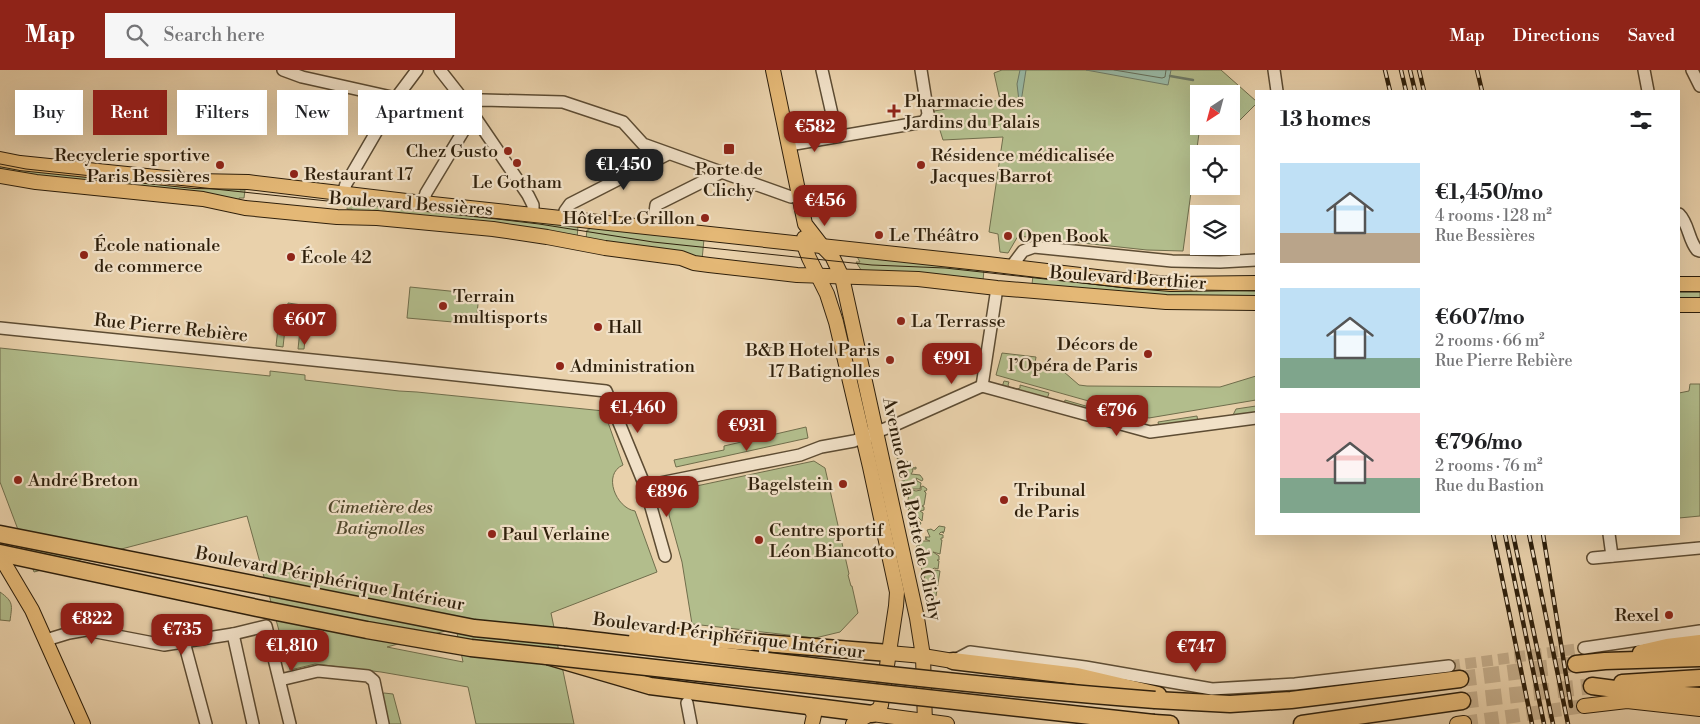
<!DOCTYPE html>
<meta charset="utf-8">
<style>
body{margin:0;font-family:"Libre Bodoni",serif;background:#f6f6f6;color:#202124;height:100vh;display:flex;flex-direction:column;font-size:19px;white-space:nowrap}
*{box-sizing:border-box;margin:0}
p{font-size:16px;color:#757577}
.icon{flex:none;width:28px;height:28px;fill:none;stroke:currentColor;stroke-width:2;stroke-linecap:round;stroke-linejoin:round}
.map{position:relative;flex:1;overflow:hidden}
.sheet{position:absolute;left:1255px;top:20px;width:425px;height:445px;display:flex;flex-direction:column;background:#fff;border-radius:0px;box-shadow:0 5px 20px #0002}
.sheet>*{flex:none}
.top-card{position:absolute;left:15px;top:20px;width:475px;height:45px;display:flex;gap:10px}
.needle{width:32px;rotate:216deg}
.tools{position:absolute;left:1190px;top:15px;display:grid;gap:10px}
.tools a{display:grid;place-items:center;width:50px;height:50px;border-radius:0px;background:#fff;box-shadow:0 5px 20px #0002;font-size:25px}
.price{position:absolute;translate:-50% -42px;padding:0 11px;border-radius:10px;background:#8f2418;color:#fff;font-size:16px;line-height:32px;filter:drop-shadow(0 1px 2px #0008)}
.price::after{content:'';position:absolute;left:50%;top:30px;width:15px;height:11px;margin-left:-8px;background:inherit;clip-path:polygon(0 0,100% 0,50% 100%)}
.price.current{background:#222;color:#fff}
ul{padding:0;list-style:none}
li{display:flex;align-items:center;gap:15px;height:125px;padding:0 25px}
li span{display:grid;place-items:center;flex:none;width:140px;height:100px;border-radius:0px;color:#555}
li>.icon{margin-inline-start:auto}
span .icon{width:60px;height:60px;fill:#fffc;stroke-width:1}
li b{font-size:21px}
h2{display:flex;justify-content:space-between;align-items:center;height:60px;padding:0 25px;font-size:21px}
.tag{padding:0 18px;border-radius:0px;background:#fff;box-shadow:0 5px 20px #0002;font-size:18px;line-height:45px}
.tag.current{background:#8f2418;color:#fff}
header{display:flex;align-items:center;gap:30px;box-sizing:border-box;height:70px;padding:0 25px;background:#8f2418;color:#fff}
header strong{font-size:24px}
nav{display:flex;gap:28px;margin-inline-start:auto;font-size:18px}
.search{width:350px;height:45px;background:#f6f6f6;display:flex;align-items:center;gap:12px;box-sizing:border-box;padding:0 18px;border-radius:0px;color:#757577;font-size:19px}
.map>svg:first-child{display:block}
.green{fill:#b2bd8c;stroke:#706e4c;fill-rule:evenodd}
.water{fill:#99b8a4;stroke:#6e7b67}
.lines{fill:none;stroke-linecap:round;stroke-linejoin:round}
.shore{stroke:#646c58;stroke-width:1}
.stream{stroke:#6e7b67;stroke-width:2.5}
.minor-tunnel{stroke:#c4ad8b;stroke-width:11;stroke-dasharray:11 5.5;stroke-linecap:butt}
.major-tunnel{stroke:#c4ad8b;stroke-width:14;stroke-dasharray:14 7;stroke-linecap:butt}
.highway-tunnel{stroke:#c4ad8b;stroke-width:16;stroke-dasharray:16 8;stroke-linecap:butt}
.minor-casing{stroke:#5d4c33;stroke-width:14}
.major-casing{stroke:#2e1f0b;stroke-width:16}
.highway-casing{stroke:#2e1f0b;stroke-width:19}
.minor{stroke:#f1e1c8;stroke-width:11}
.major{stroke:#e4b876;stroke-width:14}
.highway{stroke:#e4b876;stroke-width:16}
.tram{stroke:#2e1f0b;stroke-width:1}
.rail-casing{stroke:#2e1f0b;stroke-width:4.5}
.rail{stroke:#f1e1c8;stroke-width:2.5;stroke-dasharray:8;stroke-linecap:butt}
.highway-bridge-casing{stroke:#2e1f0b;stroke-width:19;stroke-linecap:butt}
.highway-bridge{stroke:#e4b876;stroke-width:16}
.poi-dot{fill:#8f2418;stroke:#f1e1c8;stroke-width:2}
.labels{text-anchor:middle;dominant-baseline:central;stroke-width:4.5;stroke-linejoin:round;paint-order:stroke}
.poi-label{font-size:18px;fill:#2e1f0b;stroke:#f1e1c8;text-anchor:start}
.street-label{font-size:18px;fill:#2e1f0b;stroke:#f1e1c8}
.park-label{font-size:18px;font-style:italic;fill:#4f462b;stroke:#f1e1c8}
</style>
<header>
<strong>Map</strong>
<div class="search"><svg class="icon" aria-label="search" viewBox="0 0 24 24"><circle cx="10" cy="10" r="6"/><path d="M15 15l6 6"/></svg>Search here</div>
<nav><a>Map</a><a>Directions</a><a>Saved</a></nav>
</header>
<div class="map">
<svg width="1700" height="654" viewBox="0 0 1700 654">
<rect width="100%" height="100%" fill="#e9d1ab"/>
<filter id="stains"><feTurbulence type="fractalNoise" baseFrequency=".004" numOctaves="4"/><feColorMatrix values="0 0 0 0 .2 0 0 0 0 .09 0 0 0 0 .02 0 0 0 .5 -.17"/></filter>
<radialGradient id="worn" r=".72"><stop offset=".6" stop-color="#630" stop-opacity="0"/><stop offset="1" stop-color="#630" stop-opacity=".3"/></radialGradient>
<!-- green -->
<g class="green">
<path d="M1002,0H1221L1256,31V34L1238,52H1231V24H1199V56H1200L1183,181L1147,180L1018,166L1008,183L1000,182L998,164L989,162L1003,67L943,70L934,41L1000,30L994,3Z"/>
<path d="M0,92L241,115L240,120H245L244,128H239V132L0,103Z"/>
<path d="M348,131L578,155L577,169L352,142V139H347Z"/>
<path d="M589,156L704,169L702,190L586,169L587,160H589Z"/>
<path d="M856,185L984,199L983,211L863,203L856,192H860Z"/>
<path d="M1033,206L1256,218V228L1168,227L1032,214Z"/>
<path d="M410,217L479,224L476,254L407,248Z"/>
<rect x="1679" y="218" width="21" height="13"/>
<path d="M288,233L302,235V239H308L307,257L279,254L280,239L287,240Z"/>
<path d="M278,258L285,259L283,277L276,276Z"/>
<path d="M300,260L306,261L304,279H298Z"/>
<path d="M0,278L270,306V301L305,305V310L399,321L417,322L604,341L623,395C602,404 616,438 635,441L657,502L551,543L574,654H476L468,617L381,602L315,594L290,600L247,446L34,502L0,412ZM456,558L463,592L387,577Z"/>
<path d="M1002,283L1036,287L1035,293L1056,295L1079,315L1087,316L1220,317L1256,306V330L1149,348L996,305Z"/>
<path d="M1004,311L1009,312L1008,315L1009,317L1017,319L1020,318V315L1049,323L1047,329L1002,317Z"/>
<path d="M1690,314H1700V446L1679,448V323L1689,321Z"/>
<path d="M1065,330L1141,352L1140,356L1064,334Z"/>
<path d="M1256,336V344L1232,347L1236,339Z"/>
<path d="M1197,346L1198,352L1159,357L1158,352Z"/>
<path d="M806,357L808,368L676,397L674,390L724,380V376Z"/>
<path d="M897,388L909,392L907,393L912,394L911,396L914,398L916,397V399H912L913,401L911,404L920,405L923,409L922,411L916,408L917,411L921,413L920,419H912L908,422H904L903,418L904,416L902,415L904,414H903L902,410H905V408L901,409L900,407L904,403L899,401L901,398L898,397V394H901V391L898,390Z"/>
<path d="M814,391L825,398L849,504L848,505L851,516H852L858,543L840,562L815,568L692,554L682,492L669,445V436L673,428L682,420L687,418Z"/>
<path d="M923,416L927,419L926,421H924L926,423L924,435L922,436L924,437V440L920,441L923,443L922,451L916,445V448L921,453L920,455H917V457H913L911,453L914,450L913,446L910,445L908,439L914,445V441L907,437V431H912L908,430L909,424L907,423H909L912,420L916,421L921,420V417Z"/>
<path d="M939,456L945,457L944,462H942L944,463L941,462L939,464L943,465V468H941V470H942L940,484L933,482L939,486V490H937L939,491L938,499L934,498L931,501L922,500L921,497L923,495L922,493H920L921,490L918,486L921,484L922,482L918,485L919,481L916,478L917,475L919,476L920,475L916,474V471H930L925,469L927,468L925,467H930L927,460L931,459L934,461Z"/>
<path d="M935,500L940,501L936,526H928L927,522L928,519L927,516H925V512L924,510L925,505Z"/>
<path d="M0,522C14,532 12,535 10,551L0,550Z"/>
<path d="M384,623L393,624L401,654H387L381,625Z"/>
</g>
<!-- water -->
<g class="water">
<path d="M1020,0H1026L1021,32L1019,31L1017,14Z"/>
<path d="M1086,0H1171L1168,15Z"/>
</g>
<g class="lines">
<!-- shore -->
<path class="shore" d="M1114,0L1162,8L1165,7L1166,0"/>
<!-- stream -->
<path class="stream" d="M1170,6L1193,10"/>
<!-- minor-tunnel -->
<path class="minor-tunnel" d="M1449,596L1584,578"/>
<!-- major-tunnel -->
<path class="major-tunnel" d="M1464,653L1584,636"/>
<!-- highway-tunnel -->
<g class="highway-tunnel">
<path d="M1460,609L1576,594"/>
<path d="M1462,631L1592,616"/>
</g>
<!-- minor casing -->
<g class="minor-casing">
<g id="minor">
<path d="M283,0L302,7L396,28"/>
<path d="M440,0L462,28L528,125L533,135V145"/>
<path d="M822,0L837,66"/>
<path d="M1274,0L1277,21"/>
<path d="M1644,0L1648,21"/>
<path d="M1692,0L1700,16"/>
<path d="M464,32L483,30L563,32L623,52L643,74L791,127L799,125"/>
<path d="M789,75L923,52L926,49L928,44L921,0"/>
<path d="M343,123L346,114L396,28L417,0"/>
<path d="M423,133L426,123L473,45"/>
<path d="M1679,144C1689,154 1688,169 1697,180L1700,181"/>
<path d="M564,148L565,141L570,134L668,84"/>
<path d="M653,158L656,135L720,103"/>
<path d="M1011,197L1023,181L1034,177L1172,191L1220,192L1256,190"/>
<path d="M0,258L391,298L606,321L645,416L665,486"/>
<path d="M982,316L1150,362L1256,348"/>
<path d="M982,316L997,218"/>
<path d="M645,416L800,385L821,377L854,371L897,354L982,316"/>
<path d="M1609,464L1612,486"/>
<path d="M1593,488L1700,478"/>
<path d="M233,564L253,654"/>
<path d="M46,570L69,563L86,560L164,575L233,564L266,556L290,654"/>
<path d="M184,572L206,654"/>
<path d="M1584,578L1700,561"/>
<path d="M953,591L970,582L1085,597L1212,619L1295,614L1449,596"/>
<path d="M280,610L318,601L368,606L374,611L383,654"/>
<path d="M687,633L691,654"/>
</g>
</g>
<!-- major casing -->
<g class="major-casing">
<g id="major">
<path d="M773,0L805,154L822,176L832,186L842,207L917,548L923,586L925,654"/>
<path d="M0,89L20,93L195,111L248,112L423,133L988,194L1122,210L1171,214L1256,213"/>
<path d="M0,106L36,112L203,129L245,138L337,147L377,148L493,159L547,167L605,178L681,188L694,193L709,195L797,205L918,209L997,218L1166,232L1256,233"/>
<path d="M804,168V175L809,188L827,224L836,252L870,397L897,522L896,536L881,635L879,639L853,654"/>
<path d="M1679,214H1700"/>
<path d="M1679,235H1700"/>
<path d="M0,486L32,540L83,654"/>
<path d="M889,583L923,586L953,591"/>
<path d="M809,635L814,645L812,654"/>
<path d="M1584,636L1627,631L1700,639"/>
<path d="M872,644L947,654"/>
<path d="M1457,654L1464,653"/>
</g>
</g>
<!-- highway casing -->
<g class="highway-casing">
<g id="highway">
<path d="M0,464L474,558L565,567"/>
<path d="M0,483L257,538L367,560L471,578L547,586L650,616L872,644"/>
<path d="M751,572L889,583"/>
<path d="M1641,583L1667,577L1700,573"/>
<path d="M953,591L1077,606L1158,625"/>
<path d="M1576,594L1605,591L1700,588"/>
<path d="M1622,613L1700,608"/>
<path d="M1592,616L1638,622L1700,626"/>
<path d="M1155,630L1230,634L1291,630L1460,609"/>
<path d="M1154,653L1170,654"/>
<path d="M1302,654L1462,631"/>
</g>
</g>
<!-- minor -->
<use href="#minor" class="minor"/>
<!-- major -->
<use href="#major" class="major"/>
<!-- highway -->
<use href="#highway" class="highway"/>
<!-- tram -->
<g class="tram">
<path d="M0,94L26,99L497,149L539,154L653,172L872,195L945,198L1136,219L1256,221"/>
<path d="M1679,222H1700"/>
</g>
<!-- rail casing -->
<g class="rail-casing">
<g id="rail">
<path d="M1385,0L1390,21"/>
<path d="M1401,0L1406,21"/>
<path d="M1410,0L1415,21"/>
<path d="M1419,0L1424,21"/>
<path d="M1477,0L1482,21"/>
<path d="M1493,464L1532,654"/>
<path d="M1505,464L1544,654"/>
<path d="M1513,464L1553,654"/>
<path d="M1529,464L1568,654"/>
<path d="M1543,464L1571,636"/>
</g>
</g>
<!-- rail -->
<use href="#rail" class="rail"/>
<!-- highway-bridge casing -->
<g class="highway-bridge-casing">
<g id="highway-bridge">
<path d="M565,567C761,590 958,615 1155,630"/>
<path d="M637,567H682L751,572"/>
<path d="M547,586L1154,653"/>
</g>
</g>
<!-- highway-bridge -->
<use href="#highway-bridge" class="highway-bridge"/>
</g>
<!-- markers -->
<g class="poi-dot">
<path d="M891.5 33.5h5v5h5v5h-5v5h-5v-5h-5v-5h5z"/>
<rect x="723" y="73" width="12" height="12" rx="2.5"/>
<circle cx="508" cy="81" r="5"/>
<circle cx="517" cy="93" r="5"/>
<circle cx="220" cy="95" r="5"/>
<circle cx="921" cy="95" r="5"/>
<circle cx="294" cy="104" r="5"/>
<circle cx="705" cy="148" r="5"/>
<circle cx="879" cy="165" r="5"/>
<circle cx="1008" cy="166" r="5"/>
<circle cx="84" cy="185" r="5"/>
<circle cx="291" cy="187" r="5"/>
<circle cx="443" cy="236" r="5"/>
<circle cx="901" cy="251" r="5"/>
<circle cx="598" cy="257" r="5"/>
<circle cx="1148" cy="284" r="5"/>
<circle cx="890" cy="290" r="5"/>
<circle cx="560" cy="296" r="5"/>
<circle cx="18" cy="410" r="5"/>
<circle cx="843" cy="414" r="5"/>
<circle cx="1004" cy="430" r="5"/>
<circle cx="492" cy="464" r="5"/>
<circle cx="759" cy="470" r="5"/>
<circle cx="1669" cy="545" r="5"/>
</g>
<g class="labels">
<!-- poi labels -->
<g class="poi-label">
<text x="904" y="31">Pharmacie des<tspan x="904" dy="21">Jardins du Palais</tspan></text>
<text x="498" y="81" text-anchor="end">Chez Gusto</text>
<text x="210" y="85" text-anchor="end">Recyclerie sportive<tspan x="210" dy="21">Paris Bessières</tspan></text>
<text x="931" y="85">Résidence médicalisée<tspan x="931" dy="21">Jacques Barrot</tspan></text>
<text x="729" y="99" text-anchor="middle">Porte de<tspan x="729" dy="21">Clichy</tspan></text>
<text x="304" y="104">Restaurant 17</text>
<text x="517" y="112" text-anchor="middle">Le Gotham</text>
<text x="695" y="148" text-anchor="end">Hôtel Le Grillon</text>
<text x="889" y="165">Le Théâtro</text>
<text x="1018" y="166">Open Book</text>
<text x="94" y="175">École nationale<tspan x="94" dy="21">de commerce</tspan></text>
<text x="301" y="187">École 42</text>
<text x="453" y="226">Terrain<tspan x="453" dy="21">multisports</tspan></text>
<text x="911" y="251">La Terrasse</text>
<text x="608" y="257">Hall</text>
<text x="1138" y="274" text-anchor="end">Décors de<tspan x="1138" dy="21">l’Opéra de Paris</tspan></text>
<text x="880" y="280" text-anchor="end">B&amp;B Hotel Paris<tspan x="880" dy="21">17 Batignolles</tspan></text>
<text x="570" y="296">Administration</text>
<text x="28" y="410">André Breton</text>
<text x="833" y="414" text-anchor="end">Bagelstein</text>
<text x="1014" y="420">Tribunal<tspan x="1014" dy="21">de Paris</tspan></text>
<text x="769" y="460">Centre sportif<tspan x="769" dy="21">Léon Biancotto</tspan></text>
<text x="502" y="464">Paul Verlaine</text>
<text x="1659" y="545" text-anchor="end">Rexel</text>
</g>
<!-- street labels -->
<g class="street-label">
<text transform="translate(411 134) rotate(4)">Boulevard Bessières</text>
<text transform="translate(1128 208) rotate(4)">Boulevard Berthier</text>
<text transform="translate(171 258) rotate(6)">Rue Pierre Rebière</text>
<text transform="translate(912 439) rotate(78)">Avenue de la Porte de Clichy</text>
<text transform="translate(330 509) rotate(11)">Boulevard Périphérique Intérieur</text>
<text transform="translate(729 566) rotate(7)">Boulevard Périphérique Intérieur</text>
</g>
<!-- park labels -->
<g class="park-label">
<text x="380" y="437">Cimetière des<tspan x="380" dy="21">Batignolles</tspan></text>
</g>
</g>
<rect width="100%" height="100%" filter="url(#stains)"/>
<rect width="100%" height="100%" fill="url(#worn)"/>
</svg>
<div class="tools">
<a><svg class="needle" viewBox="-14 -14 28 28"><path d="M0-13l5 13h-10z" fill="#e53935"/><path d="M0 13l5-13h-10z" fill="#757577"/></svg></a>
<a><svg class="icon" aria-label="locate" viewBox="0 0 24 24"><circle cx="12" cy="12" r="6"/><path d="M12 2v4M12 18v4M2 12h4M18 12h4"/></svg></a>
<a><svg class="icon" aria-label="layers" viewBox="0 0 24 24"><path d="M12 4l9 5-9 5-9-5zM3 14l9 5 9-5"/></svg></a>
</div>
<b class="price" style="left:815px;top:83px">€582</b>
<b class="price current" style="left:624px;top:121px">€1,450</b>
<b class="price" style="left:825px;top:157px">€456</b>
<b class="price" style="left:305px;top:276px">€607</b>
<b class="price" style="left:952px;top:315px">€991</b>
<b class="price" style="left:638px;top:364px">€1,460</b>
<b class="price" style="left:1117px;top:367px">€796</b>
<b class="price" style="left:747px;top:382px">€931</b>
<b class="price" style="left:667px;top:448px">€896</b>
<b class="price" style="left:92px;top:575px">€822</b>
<b class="price" style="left:182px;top:586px">€735</b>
<b class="price" style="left:292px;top:602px">€1,810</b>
<b class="price" style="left:1196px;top:603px">€747</b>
<div class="top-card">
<a class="tag">Buy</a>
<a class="tag current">Rent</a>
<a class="tag">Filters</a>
<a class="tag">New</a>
<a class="tag">Apartment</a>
</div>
<section class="sheet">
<h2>13 homes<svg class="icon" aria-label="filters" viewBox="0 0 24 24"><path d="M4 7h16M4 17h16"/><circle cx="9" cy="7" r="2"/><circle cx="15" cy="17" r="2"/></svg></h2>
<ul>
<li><span style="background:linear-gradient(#bfe0f5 70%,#b9a48a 0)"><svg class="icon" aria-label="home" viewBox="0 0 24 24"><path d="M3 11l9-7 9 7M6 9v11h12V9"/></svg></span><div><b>€1,450/mo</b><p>4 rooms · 128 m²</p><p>Rue Bessières</p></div></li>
<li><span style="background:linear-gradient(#bfe0f5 70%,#7fa58c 0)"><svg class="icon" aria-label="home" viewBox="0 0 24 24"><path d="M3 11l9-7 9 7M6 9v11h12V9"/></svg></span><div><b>€607/mo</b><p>2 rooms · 66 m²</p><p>Rue Pierre Rebière</p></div></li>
<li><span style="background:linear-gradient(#f6c9c9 65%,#7fa58c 0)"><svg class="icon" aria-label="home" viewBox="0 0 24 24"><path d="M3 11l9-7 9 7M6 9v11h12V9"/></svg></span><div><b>€796/mo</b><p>2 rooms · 76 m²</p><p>Rue du Bastion</p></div></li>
</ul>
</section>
</div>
